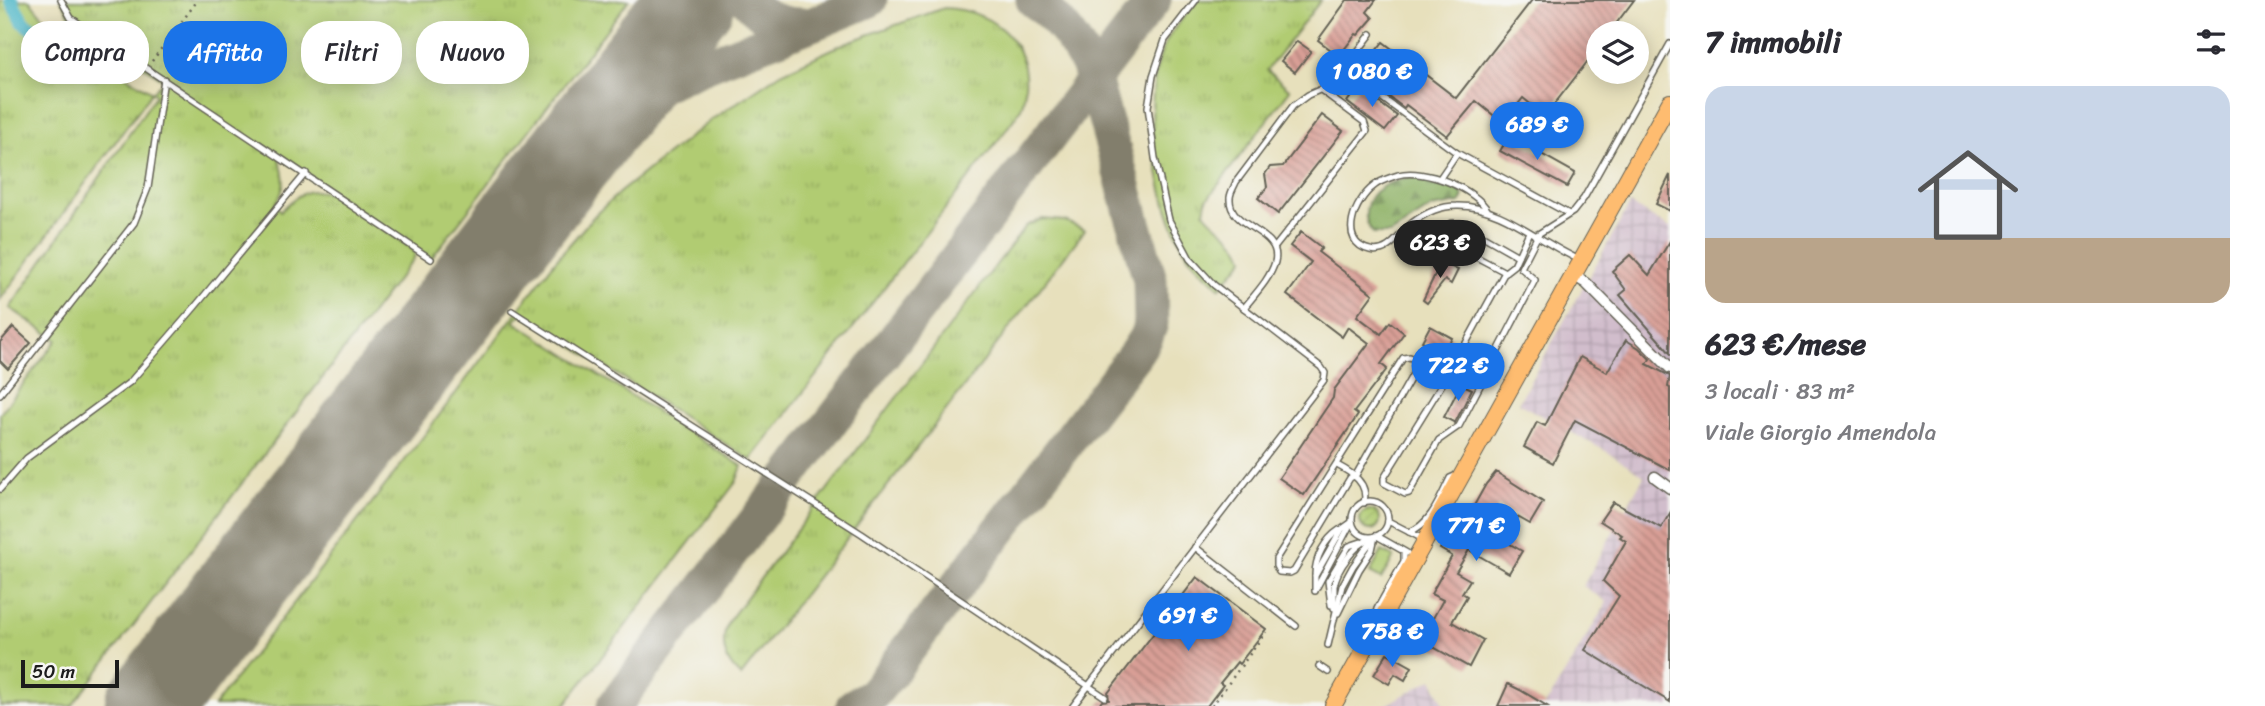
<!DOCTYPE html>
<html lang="it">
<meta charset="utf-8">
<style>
body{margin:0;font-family:Sriracha,sans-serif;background:#f2f2f3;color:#2b2b33;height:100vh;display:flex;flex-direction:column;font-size:26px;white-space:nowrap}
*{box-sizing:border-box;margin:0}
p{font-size:23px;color:#7c7c81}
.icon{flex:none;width:38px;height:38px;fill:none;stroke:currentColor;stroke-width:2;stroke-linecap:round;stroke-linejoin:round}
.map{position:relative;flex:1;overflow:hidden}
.sheet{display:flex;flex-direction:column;background:#fff;width:595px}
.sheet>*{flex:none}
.banner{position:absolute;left:21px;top:21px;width:665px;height:63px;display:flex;gap:14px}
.buttons{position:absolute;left:1586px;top:21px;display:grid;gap:14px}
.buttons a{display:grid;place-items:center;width:63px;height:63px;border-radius:50%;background:#fff;box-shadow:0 4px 18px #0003;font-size:35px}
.scale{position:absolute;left:21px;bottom:18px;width:98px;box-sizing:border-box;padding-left:7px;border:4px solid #1c1c1c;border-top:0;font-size:19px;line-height:24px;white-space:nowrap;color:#1c1c1c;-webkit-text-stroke:5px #f6f6f2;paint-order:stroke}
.price{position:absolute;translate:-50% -60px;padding:0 16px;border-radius:24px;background:#1a73e8;color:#fff;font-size:23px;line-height:46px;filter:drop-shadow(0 2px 4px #0008)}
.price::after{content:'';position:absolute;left:50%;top:42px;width:21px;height:16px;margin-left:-10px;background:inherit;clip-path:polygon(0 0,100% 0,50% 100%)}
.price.selected{background:#222;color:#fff}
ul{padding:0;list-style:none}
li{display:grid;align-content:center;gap:14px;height:371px;padding:0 35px}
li+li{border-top:2px solid #e1e1e2}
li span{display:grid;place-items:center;height:217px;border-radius:21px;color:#555}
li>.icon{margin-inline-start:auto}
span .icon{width:126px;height:126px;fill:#fffc;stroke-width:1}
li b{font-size:30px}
h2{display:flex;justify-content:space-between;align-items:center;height:84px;padding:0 35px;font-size:30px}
.pill{padding:0 24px;border-radius:28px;background:#fff;box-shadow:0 4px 18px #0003;font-size:24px;line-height:63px}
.pill.selected{background:#1a73e8;color:#fff}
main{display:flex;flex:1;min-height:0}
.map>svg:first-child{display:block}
.industrial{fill:url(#industrial-grid)}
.grass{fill:url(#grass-tufts);stroke:#667447;stroke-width:2}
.forest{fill:url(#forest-firs);stroke:#546640;stroke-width:2}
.garden{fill:url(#garden-furrows);stroke:#667447;stroke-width:2}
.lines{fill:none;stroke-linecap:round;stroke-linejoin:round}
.canal{stroke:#4bb6c7;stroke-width:14}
.taxiway{stroke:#827e6c;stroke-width:35}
.runway{stroke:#827e6c;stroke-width:89}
.building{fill:url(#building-back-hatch)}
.lane-casing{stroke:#636154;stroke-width:8}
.street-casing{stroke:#636154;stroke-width:13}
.primary-casing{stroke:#636154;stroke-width:18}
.path{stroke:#636154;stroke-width:2.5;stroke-dasharray:2 5;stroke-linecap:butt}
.lane{stroke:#fff;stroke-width:5}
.street{stroke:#fff;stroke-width:10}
.primary{stroke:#febc70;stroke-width:16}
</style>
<main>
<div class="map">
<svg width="1670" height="706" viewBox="0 0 1670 706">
<defs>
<pattern id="industrial-grid" width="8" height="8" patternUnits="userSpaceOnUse" patternTransform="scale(1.75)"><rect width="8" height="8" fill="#d1bdcc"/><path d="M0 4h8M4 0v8" fill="none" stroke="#b3a2af"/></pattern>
<pattern id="grass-tufts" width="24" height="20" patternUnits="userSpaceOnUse" patternTransform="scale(1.75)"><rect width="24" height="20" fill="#b1cc72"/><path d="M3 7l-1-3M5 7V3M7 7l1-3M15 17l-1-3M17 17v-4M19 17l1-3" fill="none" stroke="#98af62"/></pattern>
<pattern id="forest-firs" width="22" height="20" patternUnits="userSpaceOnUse" patternTransform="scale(1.75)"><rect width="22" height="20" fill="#8cb064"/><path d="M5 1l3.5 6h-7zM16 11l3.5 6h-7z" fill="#728e52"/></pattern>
<pattern id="garden-furrows" width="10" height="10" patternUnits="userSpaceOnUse" patternTransform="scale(1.75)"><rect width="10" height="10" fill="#b1cc72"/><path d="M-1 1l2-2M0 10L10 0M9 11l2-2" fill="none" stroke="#98af62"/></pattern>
<pattern id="building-back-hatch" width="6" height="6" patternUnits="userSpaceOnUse" patternTransform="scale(1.75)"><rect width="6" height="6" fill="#d99f96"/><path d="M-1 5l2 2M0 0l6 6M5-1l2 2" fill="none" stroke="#af817a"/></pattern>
</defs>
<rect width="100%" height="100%" fill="#f6f6f2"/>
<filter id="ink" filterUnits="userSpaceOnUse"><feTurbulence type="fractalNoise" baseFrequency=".0143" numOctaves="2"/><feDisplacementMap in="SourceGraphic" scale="14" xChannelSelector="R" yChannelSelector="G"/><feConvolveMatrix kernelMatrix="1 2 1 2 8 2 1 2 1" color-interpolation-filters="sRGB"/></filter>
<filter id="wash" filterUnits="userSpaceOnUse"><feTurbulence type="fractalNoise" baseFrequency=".00686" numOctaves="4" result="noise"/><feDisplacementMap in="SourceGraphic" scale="28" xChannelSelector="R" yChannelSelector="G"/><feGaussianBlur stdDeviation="1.57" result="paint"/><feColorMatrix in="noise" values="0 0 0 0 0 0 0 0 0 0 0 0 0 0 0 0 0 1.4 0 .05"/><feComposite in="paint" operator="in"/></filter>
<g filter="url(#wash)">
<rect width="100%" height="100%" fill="#e7e0bc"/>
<!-- industrial -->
<g class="industrial">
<path d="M1630,204L1670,228V706H1545L1607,602L1583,586L1644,476L1611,454L1518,403Z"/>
<path d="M1432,679L1445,706H1384Z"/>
</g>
<!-- grass -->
<g class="grass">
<path d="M0,0H30C54,38 113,67 152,92L164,80L71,18L61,0H629L431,259L278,156C285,175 287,188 275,205L281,211C297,195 307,186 330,194L411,248L415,253L414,258L72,706H0V414L57,340L10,308L156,95L152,92L0,300Z"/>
<path d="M1198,0H1321L1267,70L1290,90L1206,201L1204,212C1215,228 1241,239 1244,259L1220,288C1209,277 1195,267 1187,254C1156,204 1137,91 1168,38C1176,25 1188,12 1198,0Z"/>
<path d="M944,8C997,10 1035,47 1023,102C1021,112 1011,122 1006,130L751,460L522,314L516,318L515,322L521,326L742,466L736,482L564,706H214L416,446L556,260L595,215L620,192L711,120L781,73L845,43Z"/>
<path d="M1042,219L1065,221L1085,230L741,676C723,661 720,643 728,622L996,265L1026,226Z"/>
<path d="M1382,551L1394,557L1381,579L1370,573Z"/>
</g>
<!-- forest -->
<path class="forest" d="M1408,177L1440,181L1462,193L1463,199L1460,203L1431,208L1391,234H1374C1360,219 1365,197 1382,187C1390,182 1400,180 1408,177Z"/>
<!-- garden -->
<circle class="garden" cx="1370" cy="520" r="10"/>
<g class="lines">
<!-- canal -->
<path class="canal" d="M11,0L24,23L80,62"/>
<!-- taxiway -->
<g class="taxiway">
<path d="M747,0C764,20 782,26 808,25"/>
<path d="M580,145C630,90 698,68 766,42C801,29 835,15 870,0"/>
<path d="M614,706L1154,0"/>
<path d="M853,706L872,695L884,681L1135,354L1146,337L1151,323L1150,280L1094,79C1080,47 1062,20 1033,0"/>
</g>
<!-- runway -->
<path class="runway" d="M149,706L691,0"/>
</g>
<g id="blocks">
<!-- building -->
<g class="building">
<path d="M1347,0H1376L1367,12L1373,18L1358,35L1356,34L1339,56L1318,40Z"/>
<path d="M1532,0H1634L1609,33H1598V48L1545,116L1523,98L1503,123L1476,101L1447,136L1406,105L1404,108L1365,79L1368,75L1361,70L1383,42L1456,98Z"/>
<path d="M1297,41L1311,51L1295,72L1281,61Z"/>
<path d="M1358,87L1397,116L1385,131L1347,102Z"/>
<path d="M1322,115L1343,131L1278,214L1258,198L1267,187L1265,174L1270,167L1283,166Z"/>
<path d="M1509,136L1575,173L1567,187L1500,151Z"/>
<path d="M1670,175V211L1656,204Z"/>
<path d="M1301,232L1322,248L1318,252L1373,294L1357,316L1381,334L1390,322L1404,333L1381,364L1387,369L1354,412L1358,415L1304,495L1279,478L1333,398L1334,390L1369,343L1348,327L1342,337L1287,295L1311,262L1290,246Z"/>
<path d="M1670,241V353L1620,295L1626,290L1612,271L1630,255L1649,275Z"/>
<path d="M1441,262L1458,270L1451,284L1445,280L1427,303L1423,300Z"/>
<path d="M1430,326L1452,338L1444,353L1422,341Z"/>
<path d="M13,327L31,343L8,369L0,361V342Z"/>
<path d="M1626,340L1639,348L1650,359L1647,364L1670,376L1668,387L1670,388V470L1575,420L1553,463L1524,447L1537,422L1545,426L1580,357L1607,372Z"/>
<path d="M1461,384L1472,389L1455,423L1444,417Z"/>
<path d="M1496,472L1543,502L1530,524L1498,506L1487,527L1493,530L1491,533L1522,551L1509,573L1469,550L1456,572L1470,580L1462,593L1467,596L1452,622L1483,640L1469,667L1421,640L1443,600L1431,594L1452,556L1440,549L1449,534L1456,538L1486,484Z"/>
<path d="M1613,502L1661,528L1670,513V702L1585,650L1619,596L1603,581L1626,541L1620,537L1622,535L1600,521Z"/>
<path d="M1197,577L1266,629L1239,664L1237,662L1220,683L1223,685L1207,706H1098L1102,701L1109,700L1108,693Z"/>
<path d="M1387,653L1412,667L1405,680L1395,674L1389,684L1374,675Z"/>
<path d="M1508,684L1520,690L1547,706H1498Z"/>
</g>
</g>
</g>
<g filter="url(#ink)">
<use href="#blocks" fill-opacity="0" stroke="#636154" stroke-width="2"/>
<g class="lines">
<!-- lane casing -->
<g class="lane-casing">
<g id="lane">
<path d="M61,0L71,18L431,259"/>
<path d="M1344,70L1457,153L1569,214"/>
<path d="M1440,178L1457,153"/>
<path d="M1488,211C1475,188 1424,168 1398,175C1390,178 1381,180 1374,186C1355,200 1337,242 1370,250C1389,255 1400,233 1412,223C1425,213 1441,206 1457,206C1501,205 1539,242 1578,259"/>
<path d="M1529,232L1514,265L1505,272L1454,365L1384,478V483L1405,494L1409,493L1439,440L1459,426L1535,280L1521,268L1537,237"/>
<path d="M1535,236L1573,212L1584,198L1670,44"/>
<path d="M1275,247L1367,131L1364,122L1321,90"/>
<path d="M1505,272L1442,239L1439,230L1452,223H1460L1518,256"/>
<path d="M1244,308C1255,294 1270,279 1275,262C1283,230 1228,229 1230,198C1230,193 1234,187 1236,182L1293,106L1308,95L1333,84L1371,34"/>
<path d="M512,311L862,534L1105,697"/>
<path d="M1410,357L1416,361L1417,367L1356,475L1350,478L1294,571L1290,573L1279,572L1276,566V559L1403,358Z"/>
<path d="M0,394L134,223L148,188L164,79"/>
<path d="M1337,465C1352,473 1369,483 1364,503"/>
<path d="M0,489L27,458L130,382L194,308L306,173"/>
<circle cx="1370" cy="519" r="18"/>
<path d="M1388,521L1423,539"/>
<path d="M1409,532C1431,525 1441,496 1450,478L1457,475"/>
<path d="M1377,536L1407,553"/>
<path d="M1195,547L1296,626"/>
<path d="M1315,575C1315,558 1325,539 1339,530"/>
<path d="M1316,589L1351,523"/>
<path d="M1315,591V576L1342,529L1352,522"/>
<path d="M1331,605L1328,581L1349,546L1361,542"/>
<path d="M1334,608C1334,601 1334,593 1334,586C1337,568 1355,545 1371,538"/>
<path d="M1338,613L1359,570L1372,550L1375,537"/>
<path d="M1375,619L1377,609L1404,561V552"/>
<path d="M1328,645L1342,586L1353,566L1375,536"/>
<path d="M1319,666L1328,672"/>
<path d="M1073,706L1324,380L1325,373L1321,367L1214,285L1190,259L1169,220L1155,158L1148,107L1153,76L1165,40L1196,0"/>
</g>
</g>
<!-- street casing -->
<g class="street-casing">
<g id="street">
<path d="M1573,275L1586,283L1670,368"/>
<path d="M1655,477L1670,488"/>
</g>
</g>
<!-- primary casing -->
<g class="primary-casing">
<path id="primary" d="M1333,706L1670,102"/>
</g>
<!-- path -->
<g class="path">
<path d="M152,61L198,0"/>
<path d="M1212,706L1266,632"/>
</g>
<!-- lane -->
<use href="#lane" class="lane"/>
<!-- street -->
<use href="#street" class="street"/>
<!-- primary -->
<use href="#primary" class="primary"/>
</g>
</g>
</svg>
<div class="buttons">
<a><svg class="icon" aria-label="layers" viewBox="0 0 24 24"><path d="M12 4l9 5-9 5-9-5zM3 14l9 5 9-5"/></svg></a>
</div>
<div class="scale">50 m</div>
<b class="price" style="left:1372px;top:109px">1 080 €</b>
<b class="price" style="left:1537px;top:162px">689 €</b>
<b class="price selected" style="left:1440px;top:280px">623 €</b>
<b class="price" style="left:1458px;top:403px">722 €</b>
<b class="price" style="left:1476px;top:563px">771 €</b>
<b class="price" style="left:1188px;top:653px">691 €</b>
<b class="price" style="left:1392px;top:669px">758 €</b>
<div class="banner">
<a class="pill">Compra</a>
<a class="pill selected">Affitta</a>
<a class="pill">Filtri</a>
<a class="pill">Nuovo</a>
</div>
</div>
<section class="sheet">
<h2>7 immobili<svg class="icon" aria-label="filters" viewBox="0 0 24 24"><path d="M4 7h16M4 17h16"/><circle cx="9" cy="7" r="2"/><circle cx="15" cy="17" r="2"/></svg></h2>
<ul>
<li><span style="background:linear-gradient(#c9d6e8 70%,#b9a48a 0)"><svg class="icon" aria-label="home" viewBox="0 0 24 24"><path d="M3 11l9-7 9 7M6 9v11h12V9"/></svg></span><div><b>623 €/mese</b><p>3 locali · 83 m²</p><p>Viale Giorgio Amendola</p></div></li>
</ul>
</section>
</main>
